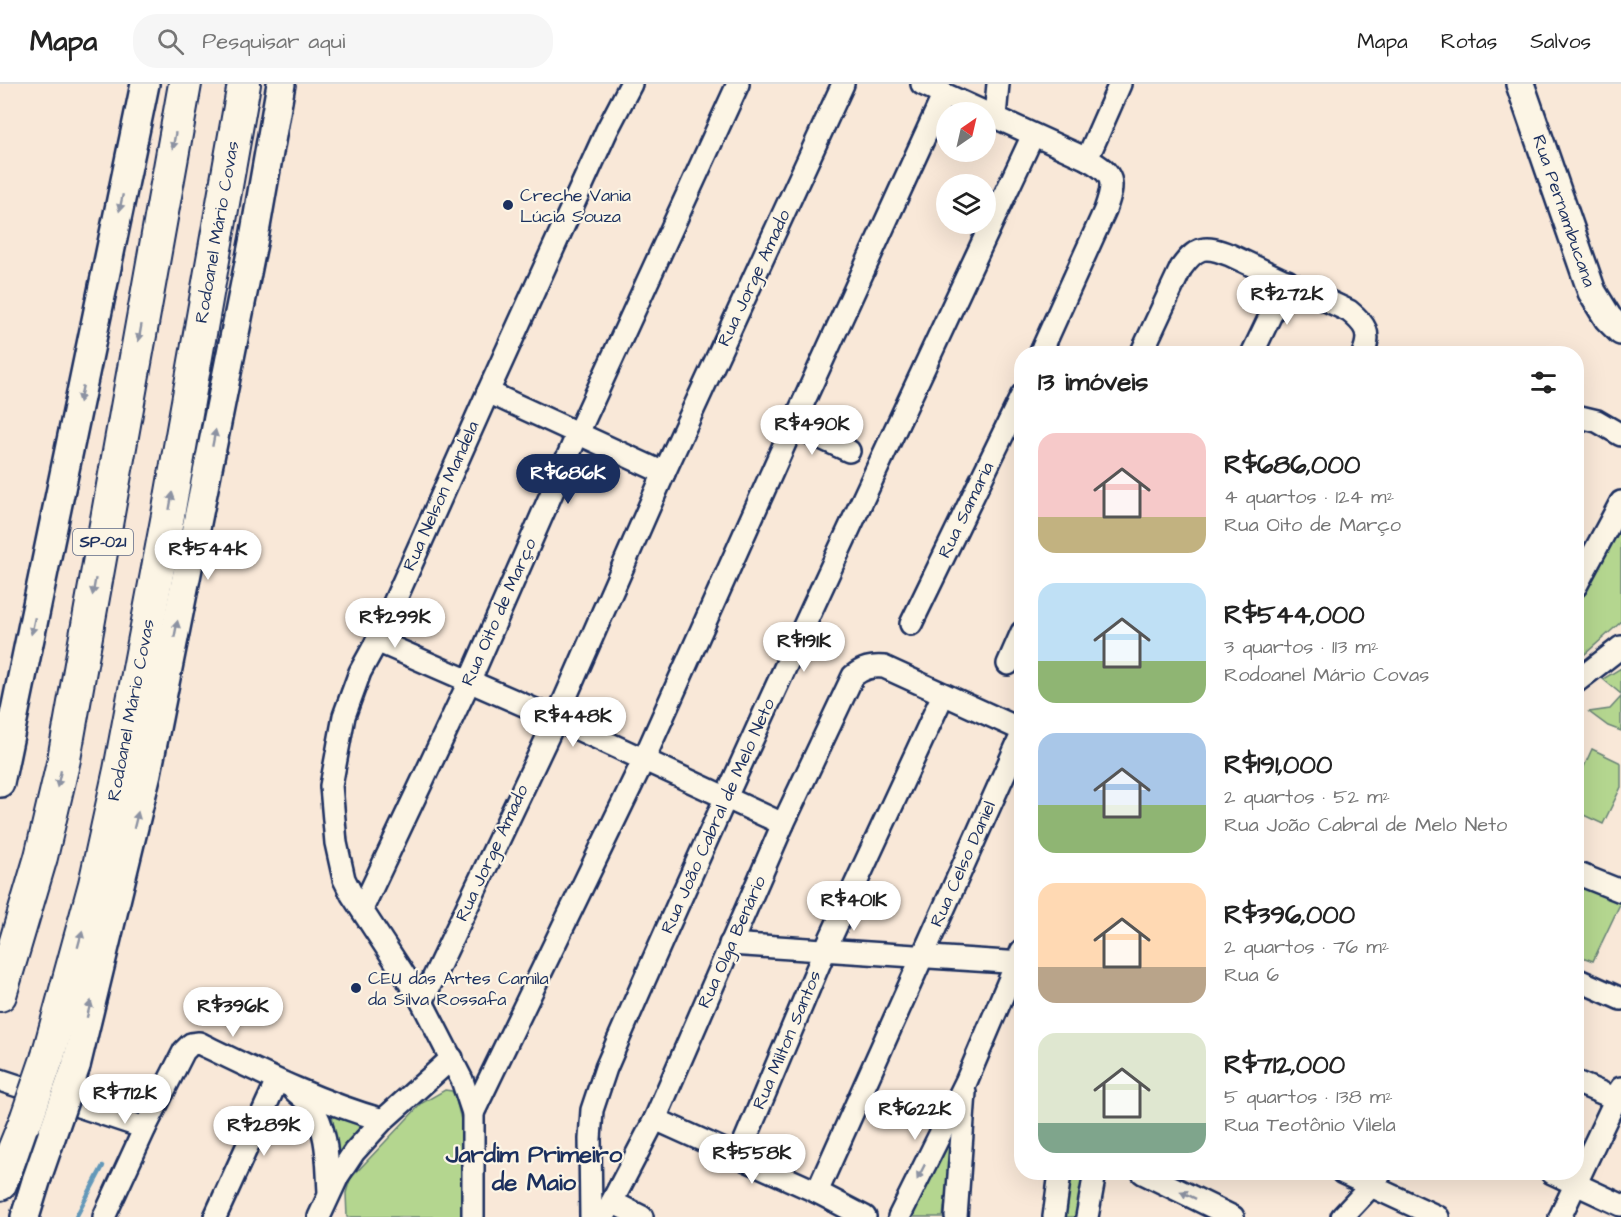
<!DOCTYPE html>
<html lang="pt">
<meta charset="utf-8">
<style>
body{margin:0;font-family:"Architects Daughter",sans-serif;background:#f6f6f6;color:#222;height:100vh;display:flex;flex-direction:column;font-size:22px;white-space:nowrap}
*{box-sizing:border-box;margin:0}
p{font-size:20px;color:#767676}
.icon{flex:none;width:33px;height:33px;fill:none;stroke:currentColor;stroke-width:2;stroke-linecap:round;stroke-linejoin:round}
.map{position:relative;flex:1;overflow:hidden}
.details{position:absolute;left:1014px;top:262px;width:570px;height:834px;display:flex;flex-direction:column;background:#fff;border-radius:24px;box-shadow:0 6px 24px #0002}
.details>*{flex:none}
.needle{width:39px;rotate:34deg}
.controls{position:absolute;left:936px;top:18px;display:grid;gap:12px}
.controls a{display:grid;place-items:center;width:60px;height:60px;border-radius:50%;background:#fff;box-shadow:0 6px 24px #0002;font-size:30px}
.price{position:absolute;translate:-50% -51px;padding:0 14px;border-radius:21px;background:#fff;color:#222;font-size:20px;line-height:39px;filter:drop-shadow(0 2px 3px #0008)}
.price::after{content:'';position:absolute;left:50%;top:36px;width:18px;height:14px;margin-left:-9px;background:inherit;clip-path:polygon(0 0,100% 0,50% 100%)}
.price.current{background:#1b2f5e;color:#fff}
ul{padding:0;list-style:none}
li{display:flex;align-items:center;gap:18px;height:150px;padding:0 24px}
li span{display:grid;place-items:center;flex:none;width:168px;height:120px;border-radius:18px;color:#555}
li>.icon{margin-inline-start:auto}
span .icon{width:72px;height:72px;fill:#fffc;stroke-width:1}
li b{font-size:26px}
h2{display:flex;justify-content:space-between;align-items:center;height:72px;padding:0 24px;font-size:26px}
header{display:flex;align-items:center;gap:36px;box-sizing:border-box;height:84px;padding:0 30px;background:#fff;border-bottom:2px solid #e0e0e0}
header strong{font-size:28px}
nav{display:flex;gap:33px;margin-inline-start:auto;font-size:21px}
.search{width:420px;height:54px;background:#f6f6f6;display:flex;align-items:center;gap:15px;box-sizing:border-box;padding:0 21px;border-radius:24px;color:#767676;font-size:22px}
.map>svg:first-child{display:block}
.green{fill:#b4d68f;stroke:#688276;stroke-width:1.5}
.lines{fill:none;stroke-linecap:round;stroke-linejoin:round}
.stream{stroke:#6498b9;stroke-width:4.5}
.minor-casing{stroke:#1b2f5e;stroke-width:26}
.major-casing{stroke:#1b2f5e;stroke-width:32}
.highway-casing{stroke:#1b2f5e;stroke-width:36}
.minor{stroke:#fcf5e5;stroke-width:21}
.major{stroke:#fcf5e5;stroke-width:27}
.highway{stroke:#fcf5e5;stroke-width:32}
.major-bridge-casing{stroke:#1b2f5e;stroke-width:32;stroke-linecap:butt}
.highway-bridge-casing{stroke:#1b2f5e;stroke-width:36;stroke-linecap:butt}
.major-bridge{stroke:#fcf5e5;stroke-width:27}
.highway-bridge{stroke:#fcf5e5;stroke-width:32}
.oneway{fill:#8c92a2}
.poi-dot{fill:#1b2f5e;stroke:#fcf5e5;stroke-width:2}
.labels{text-anchor:middle;dominant-baseline:central;stroke-width:4.5;stroke-linejoin:round;paint-order:stroke}
.shield{fill:#fcf5e5;stroke:#5e6a86;stroke-width:1.5}
.shield-label{font-size:16px;font-weight:bold;fill:#1b2f5e}
.poi-label{font-size:18px;fill:#1b2f5e;stroke:#fcf5e5;text-anchor:start}
.street-label{font-size:18px;fill:#1b2f5e;stroke:#fcf5e5}
.district-label{font-size:24px;font-weight:bold;fill:#1b2f5e;stroke:#fcf5e5}
</style>
<header>
<strong>Mapa</strong>
<div class="search"><svg class="icon" aria-label="search" viewBox="0 0 24 24"><circle cx="10" cy="10" r="6"/><path d="M15 15l6 6"/></svg>Pesquisar aqui</div>
<nav><a>Mapa</a><a>Rotas</a><a>Salvos</a></nav>
</header>
<div class="map">
<svg width="1621" height="1133" viewBox="0 0 1621 1133">
<rect width="100%" height="100%" fill="#f9e8d8"/>
<filter id="ink" filterUnits="userSpaceOnUse"><feTurbulence type="fractalNoise" baseFrequency=".0167" numOctaves="2"/><feDisplacementMap in="SourceGraphic" scale="12" xChannelSelector="R" yChannelSelector="G"/><feConvolveMatrix kernelMatrix="1 2 1 2 8 2 1 2 1" color-interpolation-filters="sRGB"/></filter>
<g filter="url(#ink)">
<!-- green -->
<g class="green">
<path d="M1621,435V538L1577,577L1576,526Z"/>
<path d="M1621,584V610L1603,595Z"/>
<path d="M1621,613V647L1608,642L1589,628L1610,625Z"/>
<path d="M1592,665L1621,679V703L1603,740L1577,728V698Z"/>
<path d="M1576,795L1621,814V818L1593,877L1577,871Z"/>
<path d="M445,1006L452,1007L456,1015L461,1036V1133H347L346,1109L350,1095L422,1019Z"/>
<path d="M332,1030L366,1043L339,1069L337,1066Z"/>
<path d="M954,1037L943,1133H909Z"/>
<path d="M1069,1089H1083L1078,1133H1063Z"/>
</g>
<g class="lines">
<!-- stream -->
<path class="stream" d="M76,1133L103,1082"/>
<!-- minor casing -->
<g class="minor-casing">
<g id="minor">
<path d="M922,0L1087,75C1115,90 1115,98 1105,126L1040,270"/>
<path d="M995,32L998,0"/>
<path d="M1087,75L1120,0"/>
<path d="M1141,270L1181,184C1197,162 1205,161 1230,171L1349,227C1365,240 1372,249 1363,270"/>
<path d="M1252,270L1287,197"/>
<path d="M488,308L664,389"/>
<path d="M1576,332L1597,337L1621,351"/>
<path d="M793,341L849,367"/>
<path d="M1576,502L1621,418"/>
<path d="M911,540L1022,311"/>
<path d="M377,557L556,635L783,740"/>
<path d="M1008,580L1022,548"/>
<path d="M1576,598L1621,563"/>
<path d="M1576,789L1621,807"/>
<path d="M362,825L470,596L578,349L738,0"/>
<path d="M730,860L1022,879"/>
<path d="M1576,895L1621,915"/>
<path d="M422,918L556,635L664,389L843,0"/>
<path d="M0,996L145,1044"/>
<path d="M1576,998L1616,1015"/>
<path d="M294,1006C299,1011 306,1016 311,1022C329,1046 327,1080 329,1108"/>
<path d="M473,1029L644,675L793,341L944,10"/>
<path d="M655,1035L817,1108L865,1133"/>
<path d="M738,1073L825,866L943,611"/>
<path d="M1143,1089L1233,1133"/>
<path d="M1343,1089L1438,1133"/>
<path d="M1552,1089L1621,1121"/>
<path d="M817,1108L1022,650"/>
<path d="M612,1118L642,1133"/>
<path d="M104,1133L145,1044L184,967L191,960L199,959C259,988 319,1018 383,1036"/>
<path d="M215,1133L277,997"/>
<path d="M319,1133L338,1092L354,1068L383,1036L452,974"/>
<path d="M473,1133V1029L462,996L422,918L352,811L344,795L336,759L331,702L344,632L360,588L377,557L488,308L607,46L631,0"/>
<path d="M591,1133L590,1055L592,1026L606,984C742,670 888,361 1033,51"/>
<path d="M604,1133L655,1035L783,740L853,592C863,584 871,582 884,583L1022,646"/>
<path d="M899,1133L966,998L1022,866"/>
<path d="M956,1133L965,1008"/>
<path d="M1054,1133L1060,1089"/>
<path d="M1087,1133L1095,1089"/>
<path d="M1342,1133L1371,1102L1381,1089"/>
<path d="M1560,1133L1621,1004"/>
</g>
</g>
<!-- major casing -->
<g class="major-casing">
<g id="major">
<path d="M1520,0L1592,208L1608,234L1621,247"/>
<path d="M0,699L145,0"/>
<path d="M76,982L147,689L254,154L281,0"/>
<path d="M25,1133L37,1094"/>
</g>
</g>
<!-- highway casing -->
<g class="highway-casing">
<g id="highway">
<path d="M0,911L41,773L64,675L185,0"/>
<path d="M48,972L95,800L120,686L168,431L244,0"/>
<path d="M0,1100L26,1036"/>
</g>
</g>
<!-- minor -->
<use href="#minor" class="minor"/>
<!-- major -->
<use href="#major" class="major"/>
<!-- highway -->
<use href="#highway" class="highway"/>
<!-- major-bridge casing -->
<g class="major-bridge-casing">
<path id="major-bridge" d="M37,1094L76,982"/>
</g>
<!-- highway-bridge casing -->
<g class="highway-bridge-casing">
<path id="highway-bridge" d="M26,1036L48,972"/>
</g>
<!-- major-bridge -->
<use href="#major-bridge" class="major-bridge"/>
<!-- highway-bridge -->
<use href="#highway-bridge" class="highway-bridge"/>
</g>
<!-- one-way arrows -->
<defs><path id="oneway-solid" d="M-6-.8H1V-3.2L6.5 0L1 3.2V.8H-6Z" transform="scale(1.5)"/></defs>
<g class="oneway">
<use href="#oneway-solid" transform="translate(174 57) rotate(100)"/>
<use href="#oneway-solid" transform="translate(121 119) rotate(102)"/>
<use href="#oneway-solid" transform="translate(140 249) rotate(100)"/>
<use href="#oneway-solid" transform="translate(81 310) rotate(102)"/>
<use href="#oneway-solid" transform="translate(214 354) rotate(-79)"/>
<use href="#oneway-solid" transform="translate(171 417) rotate(-80)"/>
<use href="#oneway-solid" transform="translate(94 503) rotate(100)"/>
<use href="#oneway-solid" transform="translate(33 542) rotate(102)"/>
<use href="#oneway-solid" transform="translate(176 545) rotate(-79)"/>
<use href="#oneway-solid" transform="translate(59 695) rotate(103)"/>
<use href="#oneway-solid" transform="translate(136 736) rotate(-76)"/>
<use href="#oneway-solid" transform="translate(80 855) rotate(-75)"/>
<use href="#oneway-solid" transform="translate(89 925) rotate(-76)"/>
<use href="#oneway-solid" transform="translate(921 1088) rotate(117)"/>
<use href="#oneway-solid" transform="translate(1188 1111) rotate(-154)"/>
</g>
</g>
<!-- markers -->
<g class="poi-dot">
<circle cx="508" cy="121" r="6"/>
<circle cx="356" cy="904" r="6"/>
</g>
<g class="labels">
<!-- shield labels -->
<rect class="shield" x="73" y="445" width="60" height="26" rx="4.5"/>
<g class="shield-label">
<text x="103" y="458">SP-021</text>
</g>
<!-- poi labels -->
<g class="poi-label">
<text x="520" y="111">Creche Vania<tspan x="520" dy="21">Lúcia Souza</tspan></text>
<text x="368" y="894">CEU das Artes Camila<tspan x="368" dy="21">da Silva Rossafa</tspan></text>
</g>
<!-- street labels -->
<g class="street-label">
<text transform="translate(1564 127) rotate(71)">Rua Pernambucana</text>
<text transform="translate(217 148) rotate(-80)">Rodoanel Mário Covas</text>
<text transform="translate(754 194) rotate(-65)">Rua Jorge Amado</text>
<text transform="translate(441 412) rotate(-66)">Rua Nelson Mandela</text>
<text transform="translate(966 426) rotate(-64)">Rua Samaria</text>
<text transform="translate(499 528) rotate(-66)">Rua Oito de Março</text>
<text transform="translate(131 626) rotate(-79)">Rodoanel Mário Covas</text>
<text transform="translate(718 732) rotate(-66)">Rua João Cabral de Melo Neto</text>
<text transform="translate(492 769) rotate(-65)">Rua Jorge Amado</text>
<text transform="translate(963 780) rotate(-66)">Rua Celso Daniel</text>
<text transform="translate(732 858) rotate(-66)">Rua Olga Benário</text>
<text transform="translate(787 956) rotate(-67)">Rua Milton Santos</text>
</g>
<!-- district labels -->
<g class="district-label">
<text x="534" y="1071">Jardim Primeiro<tspan x="534" dy="28">de Maio</tspan></text>
</g>
</g>
</svg>
<div class="controls">
<a><svg class="needle" viewBox="-14 -14 28 28"><path d="M0-13l5 13h-10z" fill="#e53935"/><path d="M0 13l5-13h-10z" fill="#767676"/></svg></a>
<a><svg class="icon" aria-label="layers" viewBox="0 0 24 24"><path d="M12 4l9 5-9 5-9-5zM3 14l9 5 9-5"/></svg></a>
</div>
<b class="price" style="left:1287px;top:242px">R$272K</b>
<b class="price" style="left:812px;top:372px">R$490K</b>
<b class="price current" style="left:568px;top:421px">R$686K</b>
<b class="price" style="left:208px;top:497px">R$544K</b>
<b class="price" style="left:395px;top:565px">R$299K</b>
<b class="price" style="left:804px;top:589px">R$191K</b>
<b class="price" style="left:573px;top:664px">R$448K</b>
<b class="price" style="left:854px;top:848px">R$401K</b>
<b class="price" style="left:233px;top:954px">R$396K</b>
<b class="price" style="left:125px;top:1041px">R$712K</b>
<b class="price" style="left:915px;top:1057px">R$622K</b>
<b class="price" style="left:264px;top:1073px">R$289K</b>
<b class="price" style="left:752px;top:1101px">R$558K</b>
<section class="details">
<h2>13 imóveis<svg class="icon" aria-label="filters" viewBox="0 0 24 24"><path d="M4 7h16M4 17h16"/><circle cx="9" cy="7" r="2"/><circle cx="15" cy="17" r="2"/></svg></h2>
<ul>
<li><span style="background:linear-gradient(#f6c9c9 70%,#c2b280 0)"><svg class="icon" aria-label="home" viewBox="0 0 24 24"><path d="M3 11l9-7 9 7M6 9v11h12V9"/></svg></span><div><b>R$686,000</b><p>4 quartos · 124 m²</p><p>Rua Oito de Março</p></div></li>
<li><span style="background:linear-gradient(#bfe0f5 65%,#8fb573 0)"><svg class="icon" aria-label="home" viewBox="0 0 24 24"><path d="M3 11l9-7 9 7M6 9v11h12V9"/></svg></span><div><b>R$544,000</b><p>3 quartos · 113 m²</p><p>Rodoanel Mário Covas</p></div></li>
<li><span style="background:linear-gradient(#a9c7e8 60%,#8fb573 0)"><svg class="icon" aria-label="home" viewBox="0 0 24 24"><path d="M3 11l9-7 9 7M6 9v11h12V9"/></svg></span><div><b>R$191,000</b><p>2 quartos · 52 m²</p><p>Rua João Cabral de Melo Neto</p></div></li>
<li><span style="background:linear-gradient(#ffd9b3 70%,#b9a48a 0)"><svg class="icon" aria-label="home" viewBox="0 0 24 24"><path d="M3 11l9-7 9 7M6 9v11h12V9"/></svg></span><div><b>R$396,000</b><p>2 quartos · 76 m²</p><p>Rua 6</p></div></li>
<li><span style="background:linear-gradient(#dfe7d0 75%,#7fa58c 0)"><svg class="icon" aria-label="home" viewBox="0 0 24 24"><path d="M3 11l9-7 9 7M6 9v11h12V9"/></svg></span><div><b>R$712,000</b><p>5 quartos · 138 m²</p><p>Rua Teotônio Vilela</p></div></li>
</ul>
</section>
</div>
